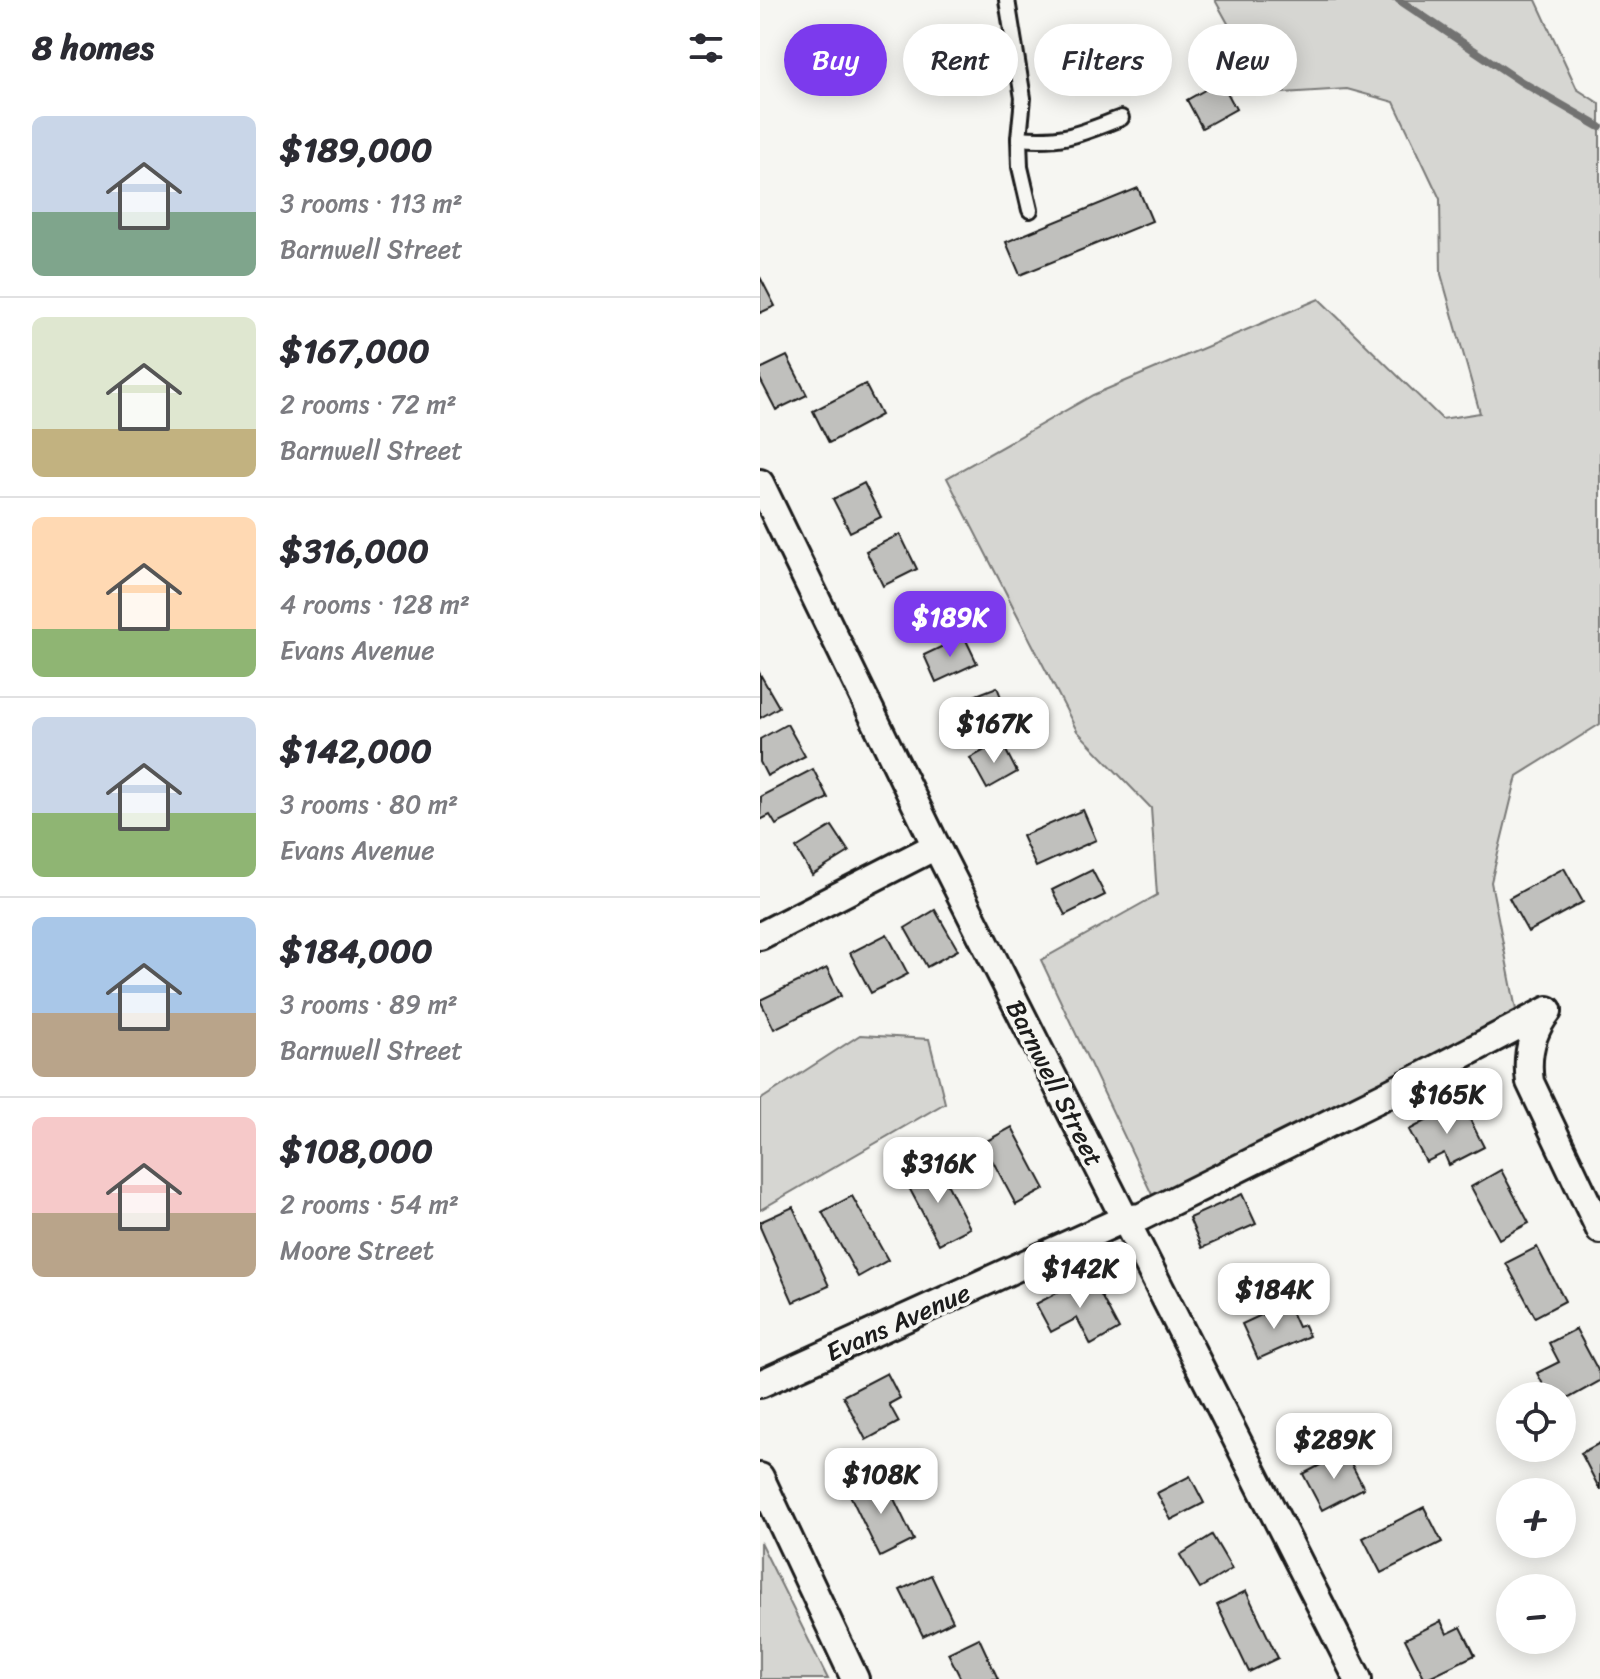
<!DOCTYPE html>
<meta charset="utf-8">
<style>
body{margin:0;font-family:Sriracha,sans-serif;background:#f2f2f3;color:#2b2b33;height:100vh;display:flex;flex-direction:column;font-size:30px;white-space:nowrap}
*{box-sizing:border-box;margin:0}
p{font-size:26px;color:#7c7c81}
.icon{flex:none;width:44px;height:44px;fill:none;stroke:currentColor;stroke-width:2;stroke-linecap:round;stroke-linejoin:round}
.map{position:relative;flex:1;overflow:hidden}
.sheet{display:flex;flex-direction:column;background:#fff;width:760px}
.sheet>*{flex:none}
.hud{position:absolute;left:24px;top:24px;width:696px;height:72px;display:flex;gap:16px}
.fabs{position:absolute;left:736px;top:1382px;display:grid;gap:16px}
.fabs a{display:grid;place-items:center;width:80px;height:80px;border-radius:50%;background:#fff;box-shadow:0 4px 20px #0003;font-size:40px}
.price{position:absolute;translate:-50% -68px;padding:0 18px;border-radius:16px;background:#fff;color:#222;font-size:26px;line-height:52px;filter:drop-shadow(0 2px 4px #0008)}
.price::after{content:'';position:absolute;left:50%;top:48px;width:24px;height:18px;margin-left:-12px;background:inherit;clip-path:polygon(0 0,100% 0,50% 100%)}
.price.on{background:#7c3aed;color:#fff}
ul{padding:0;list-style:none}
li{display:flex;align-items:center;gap:24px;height:200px;padding:0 32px}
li+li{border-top:2px solid #e1e1e2}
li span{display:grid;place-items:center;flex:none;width:224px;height:160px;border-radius:12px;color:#555}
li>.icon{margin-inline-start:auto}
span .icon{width:96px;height:96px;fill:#fffc;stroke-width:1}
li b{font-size:34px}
h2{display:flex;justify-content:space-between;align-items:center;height:96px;padding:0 32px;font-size:34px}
.tag{padding:0 28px;border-radius:36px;background:#fff;box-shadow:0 4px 20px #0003;font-size:28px;line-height:72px}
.tag.on{background:#7c3aed;color:#fff}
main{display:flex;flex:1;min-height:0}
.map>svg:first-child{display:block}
.green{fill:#d6d6d2;stroke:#797977;stroke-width:2}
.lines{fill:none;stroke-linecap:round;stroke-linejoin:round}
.stream{stroke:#727271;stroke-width:8}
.building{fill:#c0c0bd;stroke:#1c1c1c;stroke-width:2}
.lane-casing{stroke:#1c1c1c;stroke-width:20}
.street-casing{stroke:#1c1c1c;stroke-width:32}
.lane{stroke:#f6f6f2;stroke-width:14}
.street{stroke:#f6f6f2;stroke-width:26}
.labels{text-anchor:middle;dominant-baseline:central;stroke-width:7;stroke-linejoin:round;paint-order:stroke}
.street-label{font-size:26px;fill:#1c1c1c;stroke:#f6f6f2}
</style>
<main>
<section class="sheet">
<h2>8 homes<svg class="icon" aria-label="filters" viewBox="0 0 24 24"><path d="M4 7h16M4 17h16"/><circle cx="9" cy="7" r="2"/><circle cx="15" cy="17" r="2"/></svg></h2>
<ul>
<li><span style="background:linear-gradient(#c9d6e8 60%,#7fa58c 0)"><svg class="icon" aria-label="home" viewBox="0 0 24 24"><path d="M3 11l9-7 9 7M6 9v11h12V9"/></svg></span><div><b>$189,000</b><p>3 rooms · 113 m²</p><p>Barnwell Street</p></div></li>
<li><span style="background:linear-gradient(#dfe7d0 70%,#c2b280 0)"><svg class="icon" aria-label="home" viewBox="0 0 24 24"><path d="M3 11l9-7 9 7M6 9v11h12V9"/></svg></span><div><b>$167,000</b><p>2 rooms · 72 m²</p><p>Barnwell Street</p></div></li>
<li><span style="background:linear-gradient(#ffd9b3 70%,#8fb573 0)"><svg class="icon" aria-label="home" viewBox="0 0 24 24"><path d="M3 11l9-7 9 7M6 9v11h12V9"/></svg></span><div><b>$316,000</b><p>4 rooms · 128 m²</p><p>Evans Avenue</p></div></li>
<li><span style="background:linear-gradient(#c9d6e8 60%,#8fb573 0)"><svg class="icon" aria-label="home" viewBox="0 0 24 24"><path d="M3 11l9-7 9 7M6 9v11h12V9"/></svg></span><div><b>$142,000</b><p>3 rooms · 80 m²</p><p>Evans Avenue</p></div></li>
<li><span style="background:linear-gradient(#a9c7e8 60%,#b9a48a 0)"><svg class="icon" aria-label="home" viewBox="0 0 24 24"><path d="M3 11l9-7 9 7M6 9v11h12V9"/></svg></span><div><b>$184,000</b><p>3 rooms · 89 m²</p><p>Barnwell Street</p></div></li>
<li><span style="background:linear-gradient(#f6c9c9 60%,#b9a48a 0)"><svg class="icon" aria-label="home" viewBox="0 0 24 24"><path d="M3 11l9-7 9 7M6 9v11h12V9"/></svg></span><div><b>$108,000</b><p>2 rooms · 54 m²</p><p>Moore Street</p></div></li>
</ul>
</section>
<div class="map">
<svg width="840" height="1679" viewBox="0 0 840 1679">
<rect width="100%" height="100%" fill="#f6f6f2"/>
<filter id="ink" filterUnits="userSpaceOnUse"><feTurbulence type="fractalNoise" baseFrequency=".0125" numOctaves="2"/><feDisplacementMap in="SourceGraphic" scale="16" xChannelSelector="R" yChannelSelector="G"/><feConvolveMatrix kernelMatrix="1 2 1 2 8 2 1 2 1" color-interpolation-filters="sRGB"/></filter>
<g filter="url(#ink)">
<!-- green -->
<g class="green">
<path d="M455,0H776L817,89L840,104V724L757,776L731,882L757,1015L394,1199L281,960L397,895L391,808L317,731L187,478L333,395L559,299L682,419L720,413L681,274L680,199L634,102L587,89L507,94Z"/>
<path d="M100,1035L169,1039L185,1103L0,1210V1100Z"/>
<path d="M0,1542L68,1679H0Z"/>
</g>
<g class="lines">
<!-- stream -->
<path class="stream" d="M639,0L760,81L840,127"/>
</g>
<!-- building -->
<g class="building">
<path d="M461,81L476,109L442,128L427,100Z"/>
<path d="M378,188L392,221L260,275L246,242Z"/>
<path d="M0,277L15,306L0,313Z"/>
<path d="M27,356L47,395L16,410L0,379V369Z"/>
<path d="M105,384L121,415L69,443L53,411Z"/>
<path d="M104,483L121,517L90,532L73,499Z"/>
<path d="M140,534L157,569L123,586L106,551Z"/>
<path d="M204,636L217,663L176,682L164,655Z"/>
<path d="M0,674L19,707L0,718Z"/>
<path d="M237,687L249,717L197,737L185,707Z"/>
<path d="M27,724L45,756L7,776L0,762V739Z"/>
<path d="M241,741L257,772L227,789L210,758Z"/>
<path d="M53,769L68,798L16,825L10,815L0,820L1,796Z"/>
<path d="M323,810L336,840L276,867L262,836Z"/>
<path d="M72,826L89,852L52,875L36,848Z"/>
<path d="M804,868L823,902L768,932L749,898Z"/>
<path d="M332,870L345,895L305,915L292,890Z"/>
<path d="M175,910L198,950L167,967L145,928Z"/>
<path d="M127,934L148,974L111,993L90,953Z"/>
<path d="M67,968L81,996L14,1029L0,1000Z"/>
<path d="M701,1102L724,1147L689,1165L684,1153L666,1162L649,1130Z"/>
<path d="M252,1127L285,1189L256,1205L223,1143Z"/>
<path d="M178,1166L210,1228L179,1244L146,1182Z"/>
<path d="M741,1170L769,1223L739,1239L711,1187Z"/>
<path d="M482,1194L496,1224L442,1248L429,1218Z"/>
<path d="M92,1196L128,1260L98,1277L62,1212Z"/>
<path d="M33,1207L69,1286L33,1302L0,1227V1222Z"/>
<path d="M777,1247L805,1301L775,1317L746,1263Z"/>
<path d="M330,1275L359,1329L331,1345L317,1318L291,1332L276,1304Z"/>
<path d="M527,1303L538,1327L544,1325L549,1336L498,1359L482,1324Z"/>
<path d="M816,1329L840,1374V1381L802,1402V1396H789L777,1373L799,1362L789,1343Z"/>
<path d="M127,1373L140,1398L129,1404L139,1422L106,1440L83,1396Z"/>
<path d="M840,1443V1490L821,1453Z"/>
<path d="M585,1452L604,1488L562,1510L543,1474Z"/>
<path d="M122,1474L154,1540L120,1557L88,1491Z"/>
<path d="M430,1476L444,1503L411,1520L397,1493Z"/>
<path d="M664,1507L682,1542L621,1573L603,1538Z"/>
<path d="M452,1535L472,1569L440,1588L420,1555Z"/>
<path d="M171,1575L193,1621L163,1636L140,1590Z"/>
<path d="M486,1591L518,1658L489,1672L457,1605Z"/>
<path d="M681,1621L687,1634L701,1627L715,1655L665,1679L645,1639Z"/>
<path d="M219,1638L238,1679H201L188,1653Z"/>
</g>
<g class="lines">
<!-- lane casing -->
<g class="lane-casing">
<g id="lane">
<path d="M247,0L263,98L259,138L260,167L270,210"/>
<path d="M259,138C305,142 319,134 361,118"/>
</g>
</g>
<!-- street casing -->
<g class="street-casing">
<g id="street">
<path d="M0,483L176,846L598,1679"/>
<path d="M0,936L176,846"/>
<path d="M788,1011C771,1032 766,1055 770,1082L840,1230"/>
<path d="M0,1384L364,1219L381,1217L632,1092L788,1010"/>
<path d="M0,1477L95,1679"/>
</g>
</g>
<!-- lane -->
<use href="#lane" class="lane"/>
<!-- street -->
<use href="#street" class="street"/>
</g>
</g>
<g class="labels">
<!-- street labels -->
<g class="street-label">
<text transform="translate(295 1083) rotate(63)">Barnwell Street</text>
<text transform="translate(138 1322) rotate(-24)">Evans Avenue</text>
</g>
</g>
</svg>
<div class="fabs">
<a><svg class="icon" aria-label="locate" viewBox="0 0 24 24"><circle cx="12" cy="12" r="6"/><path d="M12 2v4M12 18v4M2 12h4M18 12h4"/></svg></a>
<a>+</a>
<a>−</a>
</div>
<b class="price on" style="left:190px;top:659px">$189K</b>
<b class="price" style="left:234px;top:765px">$167K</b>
<b class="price" style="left:687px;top:1136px">$165K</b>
<b class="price" style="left:178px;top:1205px">$316K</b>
<b class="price" style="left:320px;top:1310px">$142K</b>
<b class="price" style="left:514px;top:1331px">$184K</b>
<b class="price" style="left:574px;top:1481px">$289K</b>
<b class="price" style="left:121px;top:1516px">$108K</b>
<div class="hud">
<a class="tag on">Buy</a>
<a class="tag">Rent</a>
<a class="tag">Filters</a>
<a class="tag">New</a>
</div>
</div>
</main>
